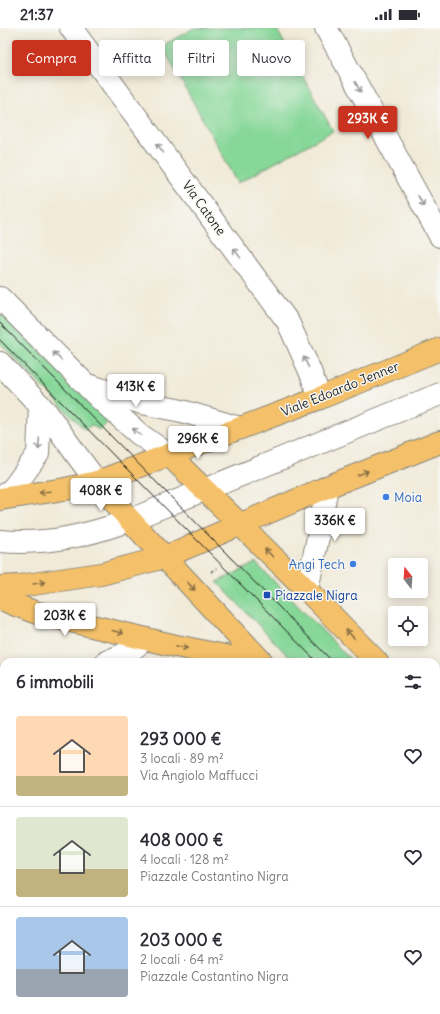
<!DOCTYPE html>
<html lang="it">
<meta charset="utf-8">
<style>
body{margin:0;font-family:Delius,sans-serif;background:#f7f7f7;color:#2b2b33;height:100vh;display:flex;flex-direction:column;font-size:15px;white-space:nowrap}
*{box-sizing:border-box;margin:0}
p{font-size:13px;color:#7c7c81}
.icon{flex:none;width:22px;height:22px;fill:none;stroke:currentColor;stroke-width:2;stroke-linecap:round;stroke-linejoin:round}
.map{position:relative;flex:1;overflow:hidden}
.side{position:absolute;left:0px;top:630px;width:440px;height:356px;display:flex;flex-direction:column;background:#fff;border-radius:12px 12px 0 0;box-shadow:0 2px 10px #0003}
.side>*{flex:none}
.top-card{position:absolute;left:12px;top:12px;width:416px;height:36px;display:flex;gap:8px}
.needle{width:26px;rotate:343deg}
.buttons{position:absolute;left:388px;top:530px;display:grid;gap:8px}
.buttons a{display:grid;place-items:center;width:40px;height:40px;border-radius:4px;background:#fff;box-shadow:0 2px 10px #0003;font-size:20px}
.price{position:absolute;translate:-50% -34px;padding:0 9px;border-radius:4px;background:#fff;color:#222;font-size:13px;line-height:26px;filter:drop-shadow(0 1px 2px #0008)}
.price::after{content:'';position:absolute;left:50%;top:24px;width:12px;height:9px;margin-left:-6px;background:inherit;clip-path:polygon(0 0,100% 0,50% 100%)}
.price.active{background:#c8321e;color:#fff}
ul{padding:0;list-style:none}
li{display:flex;align-items:center;gap:12px;height:100px;padding:0 16px}
li+li{border-top:1px solid #e1e1e2}
li span{display:grid;place-items:center;flex:none;width:112px;height:80px;border-radius:4px;color:#555}
li>.icon{margin-inline-start:auto}
span .icon{width:48px;height:48px;fill:#fffc;stroke-width:1}
li b{font-size:17px}
h2{display:flex;justify-content:space-between;align-items:center;height:48px;padding:0 16px;font-size:17px}
.tag{padding:0 14px;border-radius:4px;background:#fff;box-shadow:0 2px 10px #0003;font-size:14px;line-height:36px}
.tag.active{background:#c8321e;color:#fff}
.status{display:flex;justify-content:space-between;align-items:center;height:28px;padding:0 20px;background:#fff;direction:ltr}
.status svg{height:11px;fill:currentColor}
.map>svg:first-child{display:block}
.green{fill:#86d798;stroke:#517a5a}
.lines{fill:none;stroke-linecap:round;stroke-linejoin:round}
.minor-casing{stroke:#86837a;stroke-width:24}
.major-casing{stroke:#86837a;stroke-width:24}
.path{stroke:#86837a;stroke-width:2.5;stroke-dasharray:3 3;stroke-linecap:butt}
.minor{stroke:#fff;stroke-width:22}
.major{stroke:#f4c16a;stroke-width:22}
.tram{stroke:#1c1c1c;stroke-width:1}
.oneway{stroke:#999}
.oneway2{stroke:#886e43}
.shop-dot{fill:#3f7fe0;stroke:#f6f6f2;stroke-width:1.5}
.transit-dot{fill:#1a4fb4;stroke:#f6f6f2;stroke-width:1.5}
.labels{text-anchor:middle;dominant-baseline:central;stroke-width:3;stroke-linejoin:round;paint-order:stroke}
.street-label{font-size:13px;fill:#1c1c1c;stroke:#f6f6f2}
.shop-label{font-size:13px;fill:#366cbe;stroke:#f6f6f2;text-anchor:start}
.transit-label{font-size:13px;fill:#164399;stroke:#f6f6f2;text-anchor:start}
</style>
<div class="status"><b>21:37</b><svg viewBox="0 0 49 12"><path d="M0 12V9h3v3zM5 12V6h3v6zM10 12V3h3v9zM15 12V0h3v12zM26 1h20v11H26zM47 4h2v5h-2z"/></svg></div>
<div class="map">
<svg width="440" height="986" viewBox="0 0 440 986">
<rect width="100%" height="100%" fill="#f6f6f2"/>
<filter id="ink" filterUnits="userSpaceOnUse"><feTurbulence type="fractalNoise" baseFrequency=".025" numOctaves="2"/><feDisplacementMap in="SourceGraphic" scale="8" xChannelSelector="R" yChannelSelector="G"/><feConvolveMatrix kernelMatrix="1 2 1 2 8 2 1 2 1" color-interpolation-filters="sRGB"/></filter>
<filter id="wash" filterUnits="userSpaceOnUse"><feTurbulence type="fractalNoise" baseFrequency=".012" numOctaves="4" result="noise"/><feDisplacementMap in="SourceGraphic" scale="16" xChannelSelector="R" yChannelSelector="G"/><feGaussianBlur stdDeviation="0.9" result="paint"/><feColorMatrix in="noise" values="0 0 0 0 0 0 0 0 0 0 0 0 0 0 0 0 0 1.4 0 .05"/><feComposite in="paint" operator="in"/></filter>
<g filter="url(#wash)">
<rect width="100%" height="100%" fill="#f1ead8"/>
<!-- green -->
<g class="green">
<path d="M194,0H276L333,103L238,155L162,18Z"/>
<path d="M0,284L110,392L100,402L91,397L85,402L0,315Z"/>
<path d="M256,535L353,634H294L217,554Z"/>
<path d="M436,718L440,722V786L436,782Z"/>
</g>
</g>
<g filter="url(#ink)">
<g class="lines">
<!-- minor casing -->
<g class="minor-casing">
<g id="minor">
<path d="M71,0L288,294L310,343L320,370"/>
<path d="M326,0L440,208"/>
<path d="M0,270L98,369L139,406L169,427"/>
<path d="M0,335L47,385L76,426L97,454"/>
<path d="M91,358L142,375L182,383L240,400"/>
<path d="M1,471L14,459L38,426L40,377"/>
<path d="M0,513C46,517 87,508 130,492L440,366"/>
<path d="M307,562L318,509L327,459"/>
<path d="M106,634C121,628 133,623 144,611"/>
<path d="M0,676L4,674"/>
<path d="M436,866L440,862"/>
<path d="M300,986L305,982"/>
</g>
</g>
<!-- major casing -->
<g class="major-casing">
<g id="major">
<path d="M169,427L307,562L377,634"/>
<path d="M97,454L130,492L262,634"/>
<path d="M0,471L65,461L97,454L320,370L440,321"/>
<path d="M0,559L19,558L101,546L165,529L327,459L440,414"/>
<path d="M0,570L13,576L37,585L176,618L254,634"/>
<path d="M436,694L440,699"/>
<path d="M436,814L440,818"/>
</g>
</g>
<!-- path -->
<path class="path" d="M211,544L217,540"/>
<!-- minor -->
<use href="#minor" class="minor"/>
<!-- major -->
<use href="#major" class="major"/>
<!-- tram -->
<g class="tram">
<path d="M0,295L333,634"/>
<path d="M0,312L317,634"/>
<path d="M436,739L440,743"/>
<path d="M436,755L440,759"/>
</g>
</g>
<!-- one-way arrows -->
<defs><path id="oneway-shaft" d="M-6 0H5M1.5-3L5.5 0L1.5 3" fill="none" stroke-width="1.6" stroke-linecap="round" stroke-linejoin="round"/></defs>
<g class="oneway">
<use href="#oneway-shaft" transform="translate(358 59) rotate(61)"/>
<use href="#oneway-shaft" transform="translate(160 120) rotate(-126)"/>
<use href="#oneway-shaft" transform="translate(421 173) rotate(61)"/>
<use href="#oneway-shaft" transform="translate(237 225) rotate(-126)"/>
<use href="#oneway-shaft" transform="translate(57 328) rotate(-134)"/>
<use href="#oneway-shaft" transform="translate(306 334) rotate(-115)"/>
<use href="#oneway-shaft" transform="translate(137 404) rotate(-140)"/>
<use href="#oneway-shaft" transform="translate(39 416) rotate(93)"/>
</g>
<g class="oneway2">
<use href="#oneway-shaft" transform="translate(363 445) rotate(-22)"/>
<use href="#oneway-shaft" transform="translate(45 464) rotate(171)"/>
<use href="#oneway-shaft" transform="translate(269 525) rotate(-135)"/>
<use href="#oneway-shaft" transform="translate(39 555) rotate(-9)"/>
<use href="#oneway-shaft" transform="translate(191 558) rotate(48)"/>
<use href="#oneway-shaft" transform="translate(118 604) rotate(14)"/>
<use href="#oneway-shaft" transform="translate(350 606) rotate(-134)"/>
<use href="#oneway-shaft" transform="translate(182 619) rotate(11)"/>
</g>
</g>
<!-- markers -->
<g class="shop-dot">
<circle cx="386" cy="469" r="4"/>
<circle cx="353" cy="536" r="4"/>
</g>
<rect class="transit-dot" x="263" y="563" width="8" height="8" rx="2"/>
<g class="labels">
<!-- street labels -->
<g class="street-label">
<text transform="translate(204 180) rotate(54)">Via Catone</text>
<text transform="translate(340 361) rotate(-22)">Viale Edoardo Jenner</text>
</g>
<!-- shop labels -->
<g class="shop-label">
<text x="394" y="469">Moia</text>
<text x="345" y="536" text-anchor="end">Angi Tech</text>
</g>
<!-- transit labels -->
<g class="transit-label">
<text x="275" y="567">Piazzale Nigra</text>
</g>
</g>
</svg>
<div class="buttons">
<a><svg class="needle" viewBox="-14 -14 28 28"><path d="M0-13l5 13h-10z" fill="#e53935"/><path d="M0 13l5-13h-10z" fill="#7c7c81"/></svg></a>
<a><svg class="icon" aria-label="locate" viewBox="0 0 24 24"><circle cx="12" cy="12" r="6"/><path d="M12 2v4M12 18v4M2 12h4M18 12h4"/></svg></a>
</div>
<b class="price active" style="left:368px;top:112px">293K €</b>
<b class="price" style="left:136px;top:380px">413K €</b>
<b class="price" style="left:198px;top:432px">296K €</b>
<b class="price" style="left:101px;top:484px">408K €</b>
<b class="price" style="left:335px;top:514px">336K €</b>
<b class="price" style="left:65px;top:609px">203K €</b>
<div class="top-card">
<a class="tag active">Compra</a>
<a class="tag">Affitta</a>
<a class="tag">Filtri</a>
<a class="tag">Nuovo</a>
</div>
<section class="side">
<h2>6 immobili<svg class="icon" aria-label="filters" viewBox="0 0 24 24"><path d="M4 7h16M4 17h16"/><circle cx="9" cy="7" r="2"/><circle cx="15" cy="17" r="2"/></svg></h2>
<ul>
<li><span style="background:linear-gradient(#ffd9b3 75%,#c2b280 0)"><svg class="icon" aria-label="home" viewBox="0 0 24 24"><path d="M3 11l9-7 9 7M6 9v11h12V9"/></svg></span><div><b>293 000 €</b><p>3 locali · 89 m²</p><p>Via Angiolo Maffucci</p></div><svg class="icon" aria-label="heart" viewBox="0 0 24 24"><path d="M12 20l-8-8c-3-5 5-10 8-4 3-6 11-1 8 4z"/></svg></li>
<li><span style="background:linear-gradient(#dfe7d0 65%,#c2b280 0)"><svg class="icon" aria-label="home" viewBox="0 0 24 24"><path d="M3 11l9-7 9 7M6 9v11h12V9"/></svg></span><div><b>408 000 €</b><p>4 locali · 128 m²</p><p>Piazzale Costantino Nigra</p></div><svg class="icon" aria-label="heart" viewBox="0 0 24 24"><path d="M12 20l-8-8c-3-5 5-10 8-4 3-6 11-1 8 4z"/></svg></li>
<li><span style="background:linear-gradient(#a9c7e8 65%,#9aa5b1 0)"><svg class="icon" aria-label="home" viewBox="0 0 24 24"><path d="M3 11l9-7 9 7M6 9v11h12V9"/></svg></span><div><b>203 000 €</b><p>2 locali · 64 m²</p><p>Piazzale Costantino Nigra</p></div><svg class="icon" aria-label="heart" viewBox="0 0 24 24"><path d="M12 20l-8-8c-3-5 5-10 8-4 3-6 11-1 8 4z"/></svg></li>
</ul>
</section>
</div>
